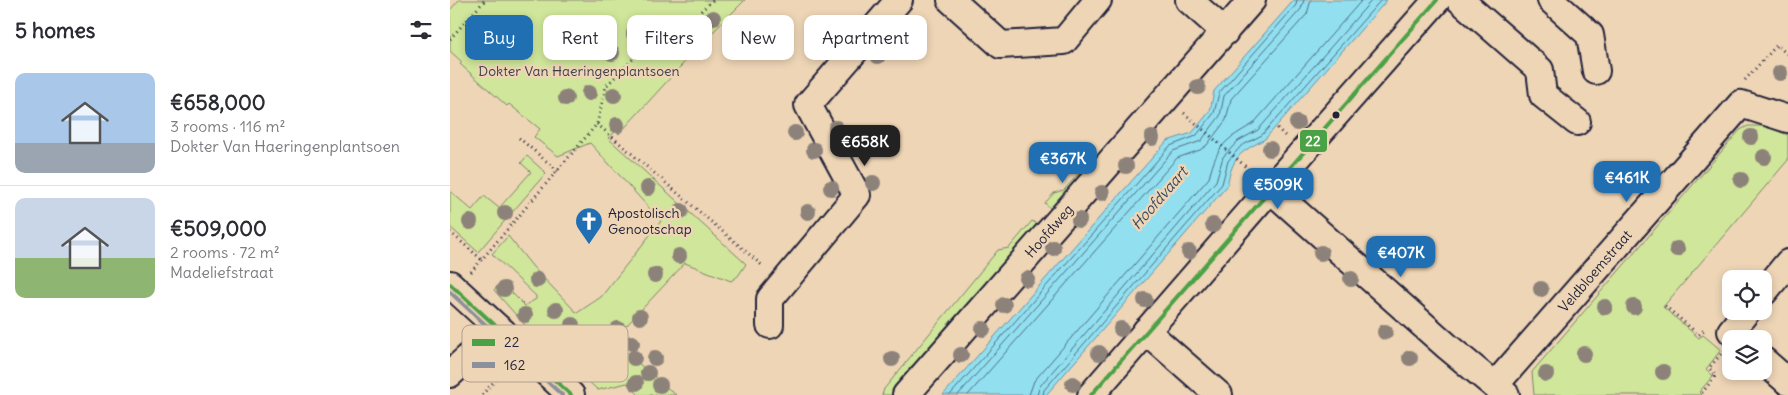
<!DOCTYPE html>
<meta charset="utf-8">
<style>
body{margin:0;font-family:Delius,sans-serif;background:#f2f2f3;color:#2b2b33;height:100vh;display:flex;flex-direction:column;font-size:19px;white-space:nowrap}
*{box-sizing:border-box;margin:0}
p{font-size:16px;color:#7c7c81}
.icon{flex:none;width:28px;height:28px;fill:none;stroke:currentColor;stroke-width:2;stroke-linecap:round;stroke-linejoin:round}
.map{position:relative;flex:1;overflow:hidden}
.side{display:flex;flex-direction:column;background:#fff;width:450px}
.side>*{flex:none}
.banner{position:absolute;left:15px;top:15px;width:475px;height:45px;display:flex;gap:10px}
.buttons{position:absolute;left:1272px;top:270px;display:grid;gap:10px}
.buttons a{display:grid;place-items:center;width:50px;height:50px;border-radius:10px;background:#fff;box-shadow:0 2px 8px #0003;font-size:25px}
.price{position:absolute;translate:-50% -42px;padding:0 11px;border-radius:10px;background:#1f6fb2;color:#fff;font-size:16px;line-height:32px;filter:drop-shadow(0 1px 2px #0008)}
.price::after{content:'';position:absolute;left:50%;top:30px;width:15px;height:11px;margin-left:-8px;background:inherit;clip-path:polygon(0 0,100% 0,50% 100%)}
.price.selected{background:#222;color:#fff}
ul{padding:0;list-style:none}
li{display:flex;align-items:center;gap:15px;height:125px;padding:0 15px}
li+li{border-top:1px solid #e1e1e2}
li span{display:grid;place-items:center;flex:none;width:140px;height:100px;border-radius:10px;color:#555}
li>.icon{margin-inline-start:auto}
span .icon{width:60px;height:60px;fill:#fffc;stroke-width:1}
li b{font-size:21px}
h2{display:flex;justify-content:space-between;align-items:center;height:60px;padding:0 15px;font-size:21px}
.pill{padding:0 18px;border-radius:10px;background:#fff;box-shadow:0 2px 8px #0003;font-size:18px;line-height:45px}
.pill.selected{background:#1f6fb2;color:#fff}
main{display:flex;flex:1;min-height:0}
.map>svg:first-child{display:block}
.green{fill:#d0e69a;stroke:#79846a}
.water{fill:#91dfef;stroke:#6593a7}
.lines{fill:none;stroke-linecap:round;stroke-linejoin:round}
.shore{stroke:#4e6e83;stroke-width:1}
.minor-casing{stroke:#22223b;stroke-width:30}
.path{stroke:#22223b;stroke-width:3;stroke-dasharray:1 4;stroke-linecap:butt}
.minor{stroke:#eed5b6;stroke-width:26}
.bus-1-casing{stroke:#eed5b6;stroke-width:8}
.bus-2-casing{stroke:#eed5b6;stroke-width:8}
.bus-1{stroke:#4ba145;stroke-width:4}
.bus-2{stroke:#8c909a;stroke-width:4}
.tree{fill:#8c827a}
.bus-dot{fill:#22223b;stroke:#eed5b6;stroke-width:2}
.labels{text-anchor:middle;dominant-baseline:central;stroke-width:5;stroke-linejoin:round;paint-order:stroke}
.park-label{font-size:14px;fill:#3c3f49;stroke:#eed5b6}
.poi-label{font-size:14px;fill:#22223b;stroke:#eed5b6;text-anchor:start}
.street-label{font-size:14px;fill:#22223b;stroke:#eed5b6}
.water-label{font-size:15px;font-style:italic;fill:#38485f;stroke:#eed5b6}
.key{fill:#eed5b6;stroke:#b19f91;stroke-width:1}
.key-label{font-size:14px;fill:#22223b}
.line-badge{stroke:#eed5b6;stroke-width:2}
.badge-label{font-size:14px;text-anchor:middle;font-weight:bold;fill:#fff}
</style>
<main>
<section class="side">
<h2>5 homes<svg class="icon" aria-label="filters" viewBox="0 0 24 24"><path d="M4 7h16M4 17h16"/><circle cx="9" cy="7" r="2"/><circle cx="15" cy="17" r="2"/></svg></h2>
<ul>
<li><span style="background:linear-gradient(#a9c7e8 70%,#9aa5b1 0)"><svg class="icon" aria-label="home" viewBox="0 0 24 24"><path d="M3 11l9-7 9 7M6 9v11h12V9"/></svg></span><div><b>€658,000</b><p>3 rooms · 116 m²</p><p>Dokter Van Haeringenplantsoen</p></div></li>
<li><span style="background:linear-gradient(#c9d6e8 60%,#8fb573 0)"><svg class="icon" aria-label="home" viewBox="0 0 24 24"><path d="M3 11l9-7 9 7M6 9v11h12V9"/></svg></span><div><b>€509,000</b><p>2 rooms · 72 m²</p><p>Madeliefstraat</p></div></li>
</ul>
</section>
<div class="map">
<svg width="1338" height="395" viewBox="0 0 1338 395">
<rect width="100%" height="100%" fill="#eed5b6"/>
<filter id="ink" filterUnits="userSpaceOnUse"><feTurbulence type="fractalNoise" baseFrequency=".02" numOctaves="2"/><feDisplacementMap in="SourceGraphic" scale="10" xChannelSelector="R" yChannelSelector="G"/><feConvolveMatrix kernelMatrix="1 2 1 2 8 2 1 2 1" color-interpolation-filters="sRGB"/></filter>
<g filter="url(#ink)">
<!-- green -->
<g class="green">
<path d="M9,0H295L252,43L169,134L166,131L158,138L296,264L288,276L281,281L235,263L162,341L226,395H189L177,383L148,390L73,323L44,290L51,282L75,306L86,299V296L42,254L58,236L83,267L127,313L151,297L211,221L140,143L108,156L84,137L90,129L59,104L57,106L10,64L12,62L0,51V10Z"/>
<path d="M1298,126H1314L1338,135V160L1213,307L1249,338L1253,335L1271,350L1256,369L1263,376L1249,392L1252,395H1084L1082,372L1290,130Z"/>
<path d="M77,156L96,173L28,252L0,227V191L22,210L34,196L49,208L81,172L71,163Z"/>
<path d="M638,163L642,166L603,211L595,203L604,193L614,190Z"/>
<path d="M582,221L587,224L443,395H432L434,389L548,250L559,248Z"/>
</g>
<!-- water -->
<path class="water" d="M844,0H937L815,139C789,153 783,156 777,186L596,395H493L717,141L742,133L760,111L764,91Z"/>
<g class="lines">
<!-- shore -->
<g class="shore">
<path d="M500,395L720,146L746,136L764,113L769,93L846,5L847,0"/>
<path d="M508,395L723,151L751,141L770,116L774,96L851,9L854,0"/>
<path d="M518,395L727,158L750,150L757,145L776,120L781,99L857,14L861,0"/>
<path d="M579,395L584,381L759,178C768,144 774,141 803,124L912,0"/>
<path d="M587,395L590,386L766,181L773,157L788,141L808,130L922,0"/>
<path d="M593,395L594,390L772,184L778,161L791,146L812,135L931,0"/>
</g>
<!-- minor casing -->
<g class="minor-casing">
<g id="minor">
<path d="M501,0L551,45L614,41L648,0"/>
<path d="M739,0L775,32"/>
<path d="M1010,0L1090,70L1093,95L1127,122"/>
<path d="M1101,0L1140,35L1146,71"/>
<path d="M820,189L998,347L1056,395"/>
<path d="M0,284L121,395"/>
<path d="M1314,292L1338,263"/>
<path d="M320,325V299L407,195L358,105L449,0"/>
<path d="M696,331L769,395"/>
<path d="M1289,339L1281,331L1297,311"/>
<path d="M1314,361L1338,382"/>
<path d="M0,374L23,353L53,332"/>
<path d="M1045,385L1291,104L1338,119"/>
<path d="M456,395L802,0"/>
<path d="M641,395L820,189L987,0"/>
</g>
</g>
<!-- path -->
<g class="path">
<path d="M0,39L35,0"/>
<path d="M1295,80L1327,45L1338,55"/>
<path d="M734,113L803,173"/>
<path d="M147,124L314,267"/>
<path d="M827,128L835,136"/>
<path d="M69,138L108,171"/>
<path d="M0,232L31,259"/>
<path d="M21,272L147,124L156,86L186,56L237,24L263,0"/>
<path d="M1215,306L1249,335L1254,330L1256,331"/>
<path d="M1252,393L1266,375L1259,368L1271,354"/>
<path d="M32,395L57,367"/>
</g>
<!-- minor -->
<use href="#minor" class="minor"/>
<!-- bus-1 casing -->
<g class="bus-1-casing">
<g id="bus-1">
<path d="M0,284L121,395"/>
<path d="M641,395L987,0"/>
</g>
</g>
<!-- bus-2 casing -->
<g class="bus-2-casing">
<path id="bus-2" d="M0,292L112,395"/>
</g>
<!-- bus-1 -->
<use href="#bus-1" class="bus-1"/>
<!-- bus-2 -->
<use href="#bus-2" class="bus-2"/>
</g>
<!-- trees -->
<g class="tree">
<circle cx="263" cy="18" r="8"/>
<circle cx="214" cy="25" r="8"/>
<circle cx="34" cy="30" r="8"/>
<circle cx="450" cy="33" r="8"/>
<circle cx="184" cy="34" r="8"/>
<circle cx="162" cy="53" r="8"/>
<circle cx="428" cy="56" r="8"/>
<circle cx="1330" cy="73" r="8"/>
<circle cx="748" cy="87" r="8"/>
<circle cx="139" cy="93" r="8"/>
<circle cx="164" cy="95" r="8"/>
<circle cx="116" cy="98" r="8"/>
<circle cx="847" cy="123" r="8"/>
<circle cx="167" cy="125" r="8"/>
<circle cx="386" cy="128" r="8"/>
<circle cx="345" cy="133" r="8"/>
<circle cx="1301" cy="137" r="8"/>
<circle cx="702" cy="138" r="8"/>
<circle cx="399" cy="146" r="8"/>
<circle cx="820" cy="149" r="8"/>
<circle cx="364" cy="150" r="8"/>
<circle cx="1314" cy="157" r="8"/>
<circle cx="676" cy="166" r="8"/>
<circle cx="1291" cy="180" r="8"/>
<circle cx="423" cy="183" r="8"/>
<circle cx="198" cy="188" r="8"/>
<circle cx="381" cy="188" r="8"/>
<circle cx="652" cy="193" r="8"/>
<circle cx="231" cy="211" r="8"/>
<circle cx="358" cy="212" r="8"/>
<circle cx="55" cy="213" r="8"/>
<circle cx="629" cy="220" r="8"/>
<circle cx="20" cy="222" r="8"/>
<circle cx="763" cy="225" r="8"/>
<circle cx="603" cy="248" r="8"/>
<circle cx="1227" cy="249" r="8"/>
<circle cx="739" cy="252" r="8"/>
<circle cx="871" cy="253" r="8"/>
<circle cx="229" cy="256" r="8"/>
<circle cx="205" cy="275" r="8"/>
<circle cx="577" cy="279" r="8"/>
<circle cx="901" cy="279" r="8"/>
<circle cx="87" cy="280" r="8"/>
<circle cx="54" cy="289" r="8"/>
<circle cx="1091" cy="289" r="8"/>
<circle cx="695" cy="300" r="8"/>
<circle cx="554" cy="305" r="8"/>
<circle cx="1155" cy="307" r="8"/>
<circle cx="1184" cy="307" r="8"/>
<circle cx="106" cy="310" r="8"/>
<circle cx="75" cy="315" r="8"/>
<circle cx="190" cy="317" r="8"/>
<circle cx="122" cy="325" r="8"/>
<circle cx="168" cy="329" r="8"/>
<circle cx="533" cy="329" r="8"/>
<circle cx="671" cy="329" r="8"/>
<circle cx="935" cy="332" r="8"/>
<circle cx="182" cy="343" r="8"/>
<circle cx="649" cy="353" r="8"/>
<circle cx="1134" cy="354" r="8"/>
<circle cx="511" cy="355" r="8"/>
<circle cx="184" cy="358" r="8"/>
<circle cx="205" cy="358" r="8"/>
<circle cx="960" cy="358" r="8"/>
<circle cx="442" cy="359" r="8"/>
<circle cx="1213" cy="372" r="8"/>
<circle cx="198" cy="373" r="8"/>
<circle cx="1096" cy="374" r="8"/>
<circle cx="186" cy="383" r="8"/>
<circle cx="623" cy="384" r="8"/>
<circle cx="210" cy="385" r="8"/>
</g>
</g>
<!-- icons -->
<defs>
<g id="church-pin" transform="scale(1.4375)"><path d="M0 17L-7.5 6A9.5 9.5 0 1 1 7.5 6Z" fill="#1f6fb2" stroke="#eed5b6"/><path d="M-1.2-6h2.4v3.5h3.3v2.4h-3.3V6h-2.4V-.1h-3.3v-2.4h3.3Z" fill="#fff"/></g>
</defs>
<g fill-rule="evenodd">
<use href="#church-pin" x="139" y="221"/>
</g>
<!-- markers -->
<circle class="bus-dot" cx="886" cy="115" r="4.5"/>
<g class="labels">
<!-- park labels -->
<g class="park-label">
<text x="129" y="71">Dokter Van Haeringenplantsoen</text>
</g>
<!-- poi labels -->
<g class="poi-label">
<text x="158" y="213">Apostolisch<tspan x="158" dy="16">Genootschap</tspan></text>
</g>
<!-- street labels -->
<g class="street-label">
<text transform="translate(599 231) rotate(-49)">Hoofdweg</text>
<text transform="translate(1145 271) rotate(-49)">Veldbloemstraat</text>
</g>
<!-- water labels -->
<g class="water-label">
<text transform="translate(709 198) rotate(-49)">Hoofdvaart</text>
</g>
</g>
<!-- legend -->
<rect x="12" y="325" width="166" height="57" rx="8" class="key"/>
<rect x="22" y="339" width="23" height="7" fill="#4ba145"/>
<rect x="22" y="362" width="23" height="6" fill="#8c909a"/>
<g class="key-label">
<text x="54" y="347">22</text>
<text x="54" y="370">162</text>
</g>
<rect class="line-badge" x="849" y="129" width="29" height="24" rx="5" fill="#4ba145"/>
<g class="badge-label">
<text x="863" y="146">22</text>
</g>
</svg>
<div class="buttons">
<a><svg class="icon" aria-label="locate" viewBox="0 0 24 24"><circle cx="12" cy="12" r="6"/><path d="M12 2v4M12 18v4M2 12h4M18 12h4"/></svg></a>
<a><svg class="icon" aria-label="layers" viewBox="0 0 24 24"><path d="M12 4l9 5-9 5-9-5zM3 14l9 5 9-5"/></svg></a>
</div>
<b class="price selected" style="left:415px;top:167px">€658K</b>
<b class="price" style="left:613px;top:184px">€367K</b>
<b class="price" style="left:1177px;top:203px">€461K</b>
<b class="price" style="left:828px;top:210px">€509K</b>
<b class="price" style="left:951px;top:278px">€407K</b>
<div class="banner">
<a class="pill selected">Buy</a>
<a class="pill">Rent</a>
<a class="pill">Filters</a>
<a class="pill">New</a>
<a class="pill">Apartment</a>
</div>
</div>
</main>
